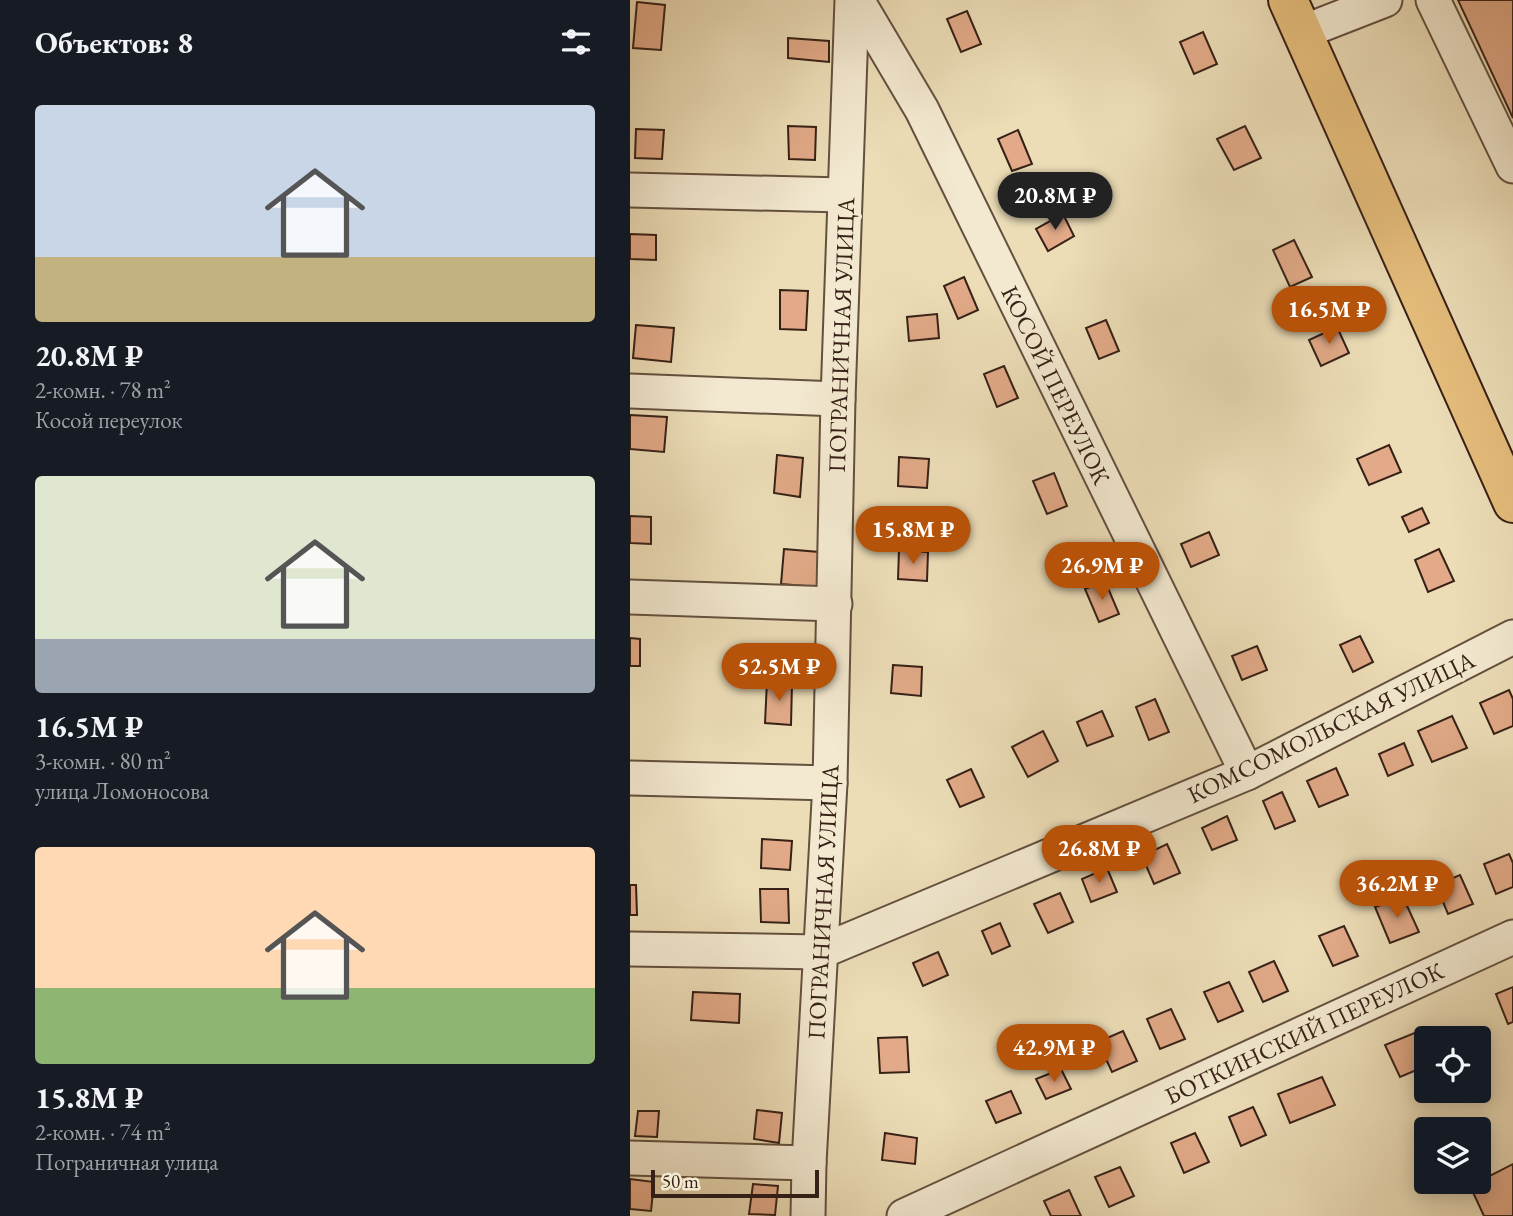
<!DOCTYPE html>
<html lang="ru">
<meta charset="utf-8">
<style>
body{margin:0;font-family:"EB Garamond",serif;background:#20242c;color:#f1f3f6;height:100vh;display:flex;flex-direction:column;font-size:26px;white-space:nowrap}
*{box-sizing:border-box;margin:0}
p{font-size:23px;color:#9ea1a6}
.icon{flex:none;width:38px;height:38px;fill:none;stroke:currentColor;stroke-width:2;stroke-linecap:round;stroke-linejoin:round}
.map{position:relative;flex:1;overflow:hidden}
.panel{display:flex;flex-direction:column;background:#171b24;width:630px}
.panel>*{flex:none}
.controls{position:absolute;left:784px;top:1026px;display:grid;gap:14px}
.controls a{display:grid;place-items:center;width:77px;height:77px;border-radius:7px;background:#171b24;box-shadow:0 4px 18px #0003;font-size:35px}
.scale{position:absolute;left:21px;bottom:18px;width:168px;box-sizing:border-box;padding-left:7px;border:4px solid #372117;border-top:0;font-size:19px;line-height:24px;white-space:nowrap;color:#372117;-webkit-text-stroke:5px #f3e9d0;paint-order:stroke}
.price{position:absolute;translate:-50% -60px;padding:0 16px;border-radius:24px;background:#b45309;color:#fff;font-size:23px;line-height:46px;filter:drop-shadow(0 2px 4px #0008)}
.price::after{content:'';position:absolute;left:50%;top:42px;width:21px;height:16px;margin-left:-10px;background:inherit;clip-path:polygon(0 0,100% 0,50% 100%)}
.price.on{background:#222;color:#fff}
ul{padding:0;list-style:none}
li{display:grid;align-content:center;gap:14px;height:371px;padding:0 35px}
li span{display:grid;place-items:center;height:217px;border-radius:7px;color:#555}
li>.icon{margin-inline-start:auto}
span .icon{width:126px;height:126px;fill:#fffc;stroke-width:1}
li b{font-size:30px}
h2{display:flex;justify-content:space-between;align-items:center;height:84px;padding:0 35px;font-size:30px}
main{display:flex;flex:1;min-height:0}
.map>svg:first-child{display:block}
.building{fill:#e2aa88;stroke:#372117;stroke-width:2}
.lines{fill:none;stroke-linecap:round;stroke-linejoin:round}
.minor-casing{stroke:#64503f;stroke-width:37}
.major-casing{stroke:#372117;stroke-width:42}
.minor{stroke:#f3e9d0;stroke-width:33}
.major{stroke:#e6be7c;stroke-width:38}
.labels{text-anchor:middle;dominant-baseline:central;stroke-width:7;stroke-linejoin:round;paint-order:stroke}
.street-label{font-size:24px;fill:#372117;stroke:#f3e9d0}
</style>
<main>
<section class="panel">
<h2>Объектов: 8<svg class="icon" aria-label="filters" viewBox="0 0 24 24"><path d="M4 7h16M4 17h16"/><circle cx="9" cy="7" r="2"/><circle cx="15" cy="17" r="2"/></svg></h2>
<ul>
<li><span style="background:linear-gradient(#c9d6e8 70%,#c2b280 0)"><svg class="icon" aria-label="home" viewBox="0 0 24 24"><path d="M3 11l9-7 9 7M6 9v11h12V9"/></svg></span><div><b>20.8M ₽</b><p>2-комн. · 78 m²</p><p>Косой переулок</p></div></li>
<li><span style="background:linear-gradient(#dfe7d0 75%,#9aa5b1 0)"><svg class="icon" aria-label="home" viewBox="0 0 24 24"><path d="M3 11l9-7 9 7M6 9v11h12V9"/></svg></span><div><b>16.5M ₽</b><p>3-комн. · 80 m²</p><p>улица Ломоносова</p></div></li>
<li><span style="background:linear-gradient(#ffd9b3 65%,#8fb573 0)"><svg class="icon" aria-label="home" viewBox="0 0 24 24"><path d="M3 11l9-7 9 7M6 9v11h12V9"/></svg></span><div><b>15.8M ₽</b><p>2-комн. · 74 m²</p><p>Пограничная улица</p></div></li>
</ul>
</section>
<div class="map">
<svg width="883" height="1216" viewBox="0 0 883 1216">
<rect width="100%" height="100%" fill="#ecddb7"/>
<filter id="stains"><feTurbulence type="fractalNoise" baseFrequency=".00286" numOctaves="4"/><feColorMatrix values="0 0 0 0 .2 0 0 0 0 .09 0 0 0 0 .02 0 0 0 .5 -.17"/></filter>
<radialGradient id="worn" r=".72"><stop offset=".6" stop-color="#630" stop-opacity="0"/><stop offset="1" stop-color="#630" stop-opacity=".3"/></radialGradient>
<!-- building -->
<g class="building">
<path d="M828,0H883V118Z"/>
<path d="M7,2L35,5L31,50L3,48Z"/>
<path d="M337,11L351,44L331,52L317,19Z"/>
<path d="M573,32L587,64L564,74L550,42Z"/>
<path d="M158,38L199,41V62L158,58Z"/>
<path d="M158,126L186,127L185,160L159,159Z"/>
<path d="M615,126L631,158L604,170L587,139Z"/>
<path d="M6,129L34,130L32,159L5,158Z"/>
<path d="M388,130L402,164L382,171L368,139Z"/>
<path d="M433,214L444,236L418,251L406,229Z"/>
<path d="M0,234L26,235V260L0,259Z"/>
<path d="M664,240L682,277L660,287L643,250Z"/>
<path d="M334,277L348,310L328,319L314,286Z"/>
<path d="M150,290L178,291L176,330L150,329Z"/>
<path d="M307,314L309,338L279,341L277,317Z"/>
<path d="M476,320L489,351L469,359L456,328Z"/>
<path d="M6,325L44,328L41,362L3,358Z"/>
<path d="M707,327L719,353L691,366L679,340Z"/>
<path d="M374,366L388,398L367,407L354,374Z"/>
<path d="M0,415L37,417L34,452L0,449Z"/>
<path d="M759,445L771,472L739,485L727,459Z"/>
<path d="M147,455L173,458L170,497L144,493Z"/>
<path d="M269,457L299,459L297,488L268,486Z"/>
<path d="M424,473L437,506L417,514L403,481Z"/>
<path d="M792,508L799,523L779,532L772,517Z"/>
<path d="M0,516L21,517V544L0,543Z"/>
<path d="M579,532L589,555L561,567L551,544Z"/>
<path d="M154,549L189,552L187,587L151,584Z"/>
<path d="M809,549L824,581L798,592L785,560Z"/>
<path d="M269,550L298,552L297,581L268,579Z"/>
<path d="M475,581L489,614L469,622L455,589Z"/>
<path d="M730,636L743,662L723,672L710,645Z"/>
<path d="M0,638L10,639V666H0Z"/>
<path d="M627,646L637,670L612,680L602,656Z"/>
<path d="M263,665L292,667L291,696L261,693Z"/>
<path d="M137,681L162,683L161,725L135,723Z"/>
<path d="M879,690L883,699V726L864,734L850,703Z"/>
<path d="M525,699L539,732L519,740L506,707Z"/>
<path d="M472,711L483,736L457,746L447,722Z"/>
<path d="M822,716L837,748L802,762L788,731Z"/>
<path d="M413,731L428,761L398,777L382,747Z"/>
<path d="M774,743L783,765L758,776L749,754Z"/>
<path d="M706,768L718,795L689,807L677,781Z"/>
<path d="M341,769L354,797L330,807L317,780Z"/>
<path d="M652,792L665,821L645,829L633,801Z"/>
<path d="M597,816L607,840L582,850L572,828Z"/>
<path d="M132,839L162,841L160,870L131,868Z"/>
<path d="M537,844L550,873L524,884L512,856Z"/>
<path d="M879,854L883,863V887L866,894L854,864Z"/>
<path d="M477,868L487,892L461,902L452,879Z"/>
<path d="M830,875L843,904L818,914L806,885Z"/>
<path d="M0,885H6L7,915H0Z"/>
<path d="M130,889H158L159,923L131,922Z"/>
<path d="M430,893L443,922L418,933L404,904Z"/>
<path d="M773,897L789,932L760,943L745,907Z"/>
<path d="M370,923L380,946L362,954L352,931Z"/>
<path d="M714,926L728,956L703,966L689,936Z"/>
<path d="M308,952L318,975L293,986L283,963Z"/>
<path d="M644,961L658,991L633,1002L619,972Z"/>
<path d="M599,982L613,1011L588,1022L574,992Z"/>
<path d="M883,987V1022L878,1024L866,994Z"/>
<path d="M63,992L110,994L109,1023L61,1020Z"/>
<path d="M541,1009L555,1039L530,1049L517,1019Z"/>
<path d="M493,1031L507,1061L482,1072L468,1042Z"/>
<path d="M787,1032L796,1051V1066L770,1077L755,1045Z"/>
<path d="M277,1037L279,1072L250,1073L248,1038Z"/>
<path d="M431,1069L441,1089L416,1099L406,1079Z"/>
<path d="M692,1077L705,1105L660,1123L648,1094Z"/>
<path d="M381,1091L391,1113L366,1123L356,1101Z"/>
<path d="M623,1107L636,1135L611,1146L599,1117Z"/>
<path d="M127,1110L152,1113L149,1143L124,1139Z"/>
<path d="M8,1111H29L27,1137L5,1136Z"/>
<path d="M255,1133L287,1138L285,1164L252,1160Z"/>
<path d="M565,1133L579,1162L554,1173L541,1143Z"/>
<path d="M883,1164V1216H854L840,1186Z"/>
<path d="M490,1167L504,1196L479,1207L465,1177Z"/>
<path d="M0,1179L24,1182L21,1211L0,1209Z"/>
<path d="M123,1184L148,1186L145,1215L119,1214Z"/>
<path d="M439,1190L451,1216H421L414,1201Z"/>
</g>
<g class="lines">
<!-- minor casing -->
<g class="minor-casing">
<g id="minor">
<path d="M227,0L292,110L617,773"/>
<path d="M803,0L883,166"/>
<path d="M673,32L755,0"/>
<path d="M0,190L214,195"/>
<path d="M0,391L208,399"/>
<path d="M0,597L205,604"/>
<path d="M0,778L200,783"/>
<path d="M0,949L190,952L617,773L883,637"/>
<path d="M0,1158L179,1163"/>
<path d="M178,1216L179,1163L200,783L208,399L222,0"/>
<path d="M274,1216L883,937"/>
</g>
</g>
<!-- major casing -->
<g class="major-casing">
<path id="major" d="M658,0L883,503"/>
</g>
<!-- minor -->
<use href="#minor" class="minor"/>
<!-- major -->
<use href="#major" class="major"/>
</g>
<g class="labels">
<!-- street labels -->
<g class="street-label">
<text transform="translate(211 335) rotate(-88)">ПОГРАНИЧНАЯ УЛИЦА</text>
<text transform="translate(426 385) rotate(64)">КОСОЙ ПЕРЕУЛОК</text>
<text transform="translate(701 727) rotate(-26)">КОМСОМОЛЬСКАЯ УЛИЦА</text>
<text transform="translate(193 902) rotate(-87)">ПОГРАНИЧНАЯ УЛИЦА</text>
<text transform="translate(674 1033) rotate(-25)">БОТКИНСКИЙ ПЕРЕУЛОК</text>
</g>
</g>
<rect width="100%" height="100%" filter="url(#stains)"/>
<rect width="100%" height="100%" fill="url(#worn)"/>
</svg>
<div class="controls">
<a><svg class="icon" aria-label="locate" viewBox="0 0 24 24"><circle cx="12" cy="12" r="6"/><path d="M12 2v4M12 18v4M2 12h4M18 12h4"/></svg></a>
<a><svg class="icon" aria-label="layers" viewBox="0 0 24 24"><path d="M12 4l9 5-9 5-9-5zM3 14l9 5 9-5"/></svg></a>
</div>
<div class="scale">50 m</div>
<b class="price on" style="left:425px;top:232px">20.8M ₽</b>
<b class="price" style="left:699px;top:346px">16.5M ₽</b>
<b class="price" style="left:283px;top:566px">15.8M ₽</b>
<b class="price" style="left:472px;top:602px">26.9M ₽</b>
<b class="price" style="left:149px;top:703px">52.5M ₽</b>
<b class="price" style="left:469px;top:885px">26.8M ₽</b>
<b class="price" style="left:767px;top:920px">36.2M ₽</b>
<b class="price" style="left:424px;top:1084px">42.9M ₽</b>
</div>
</main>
